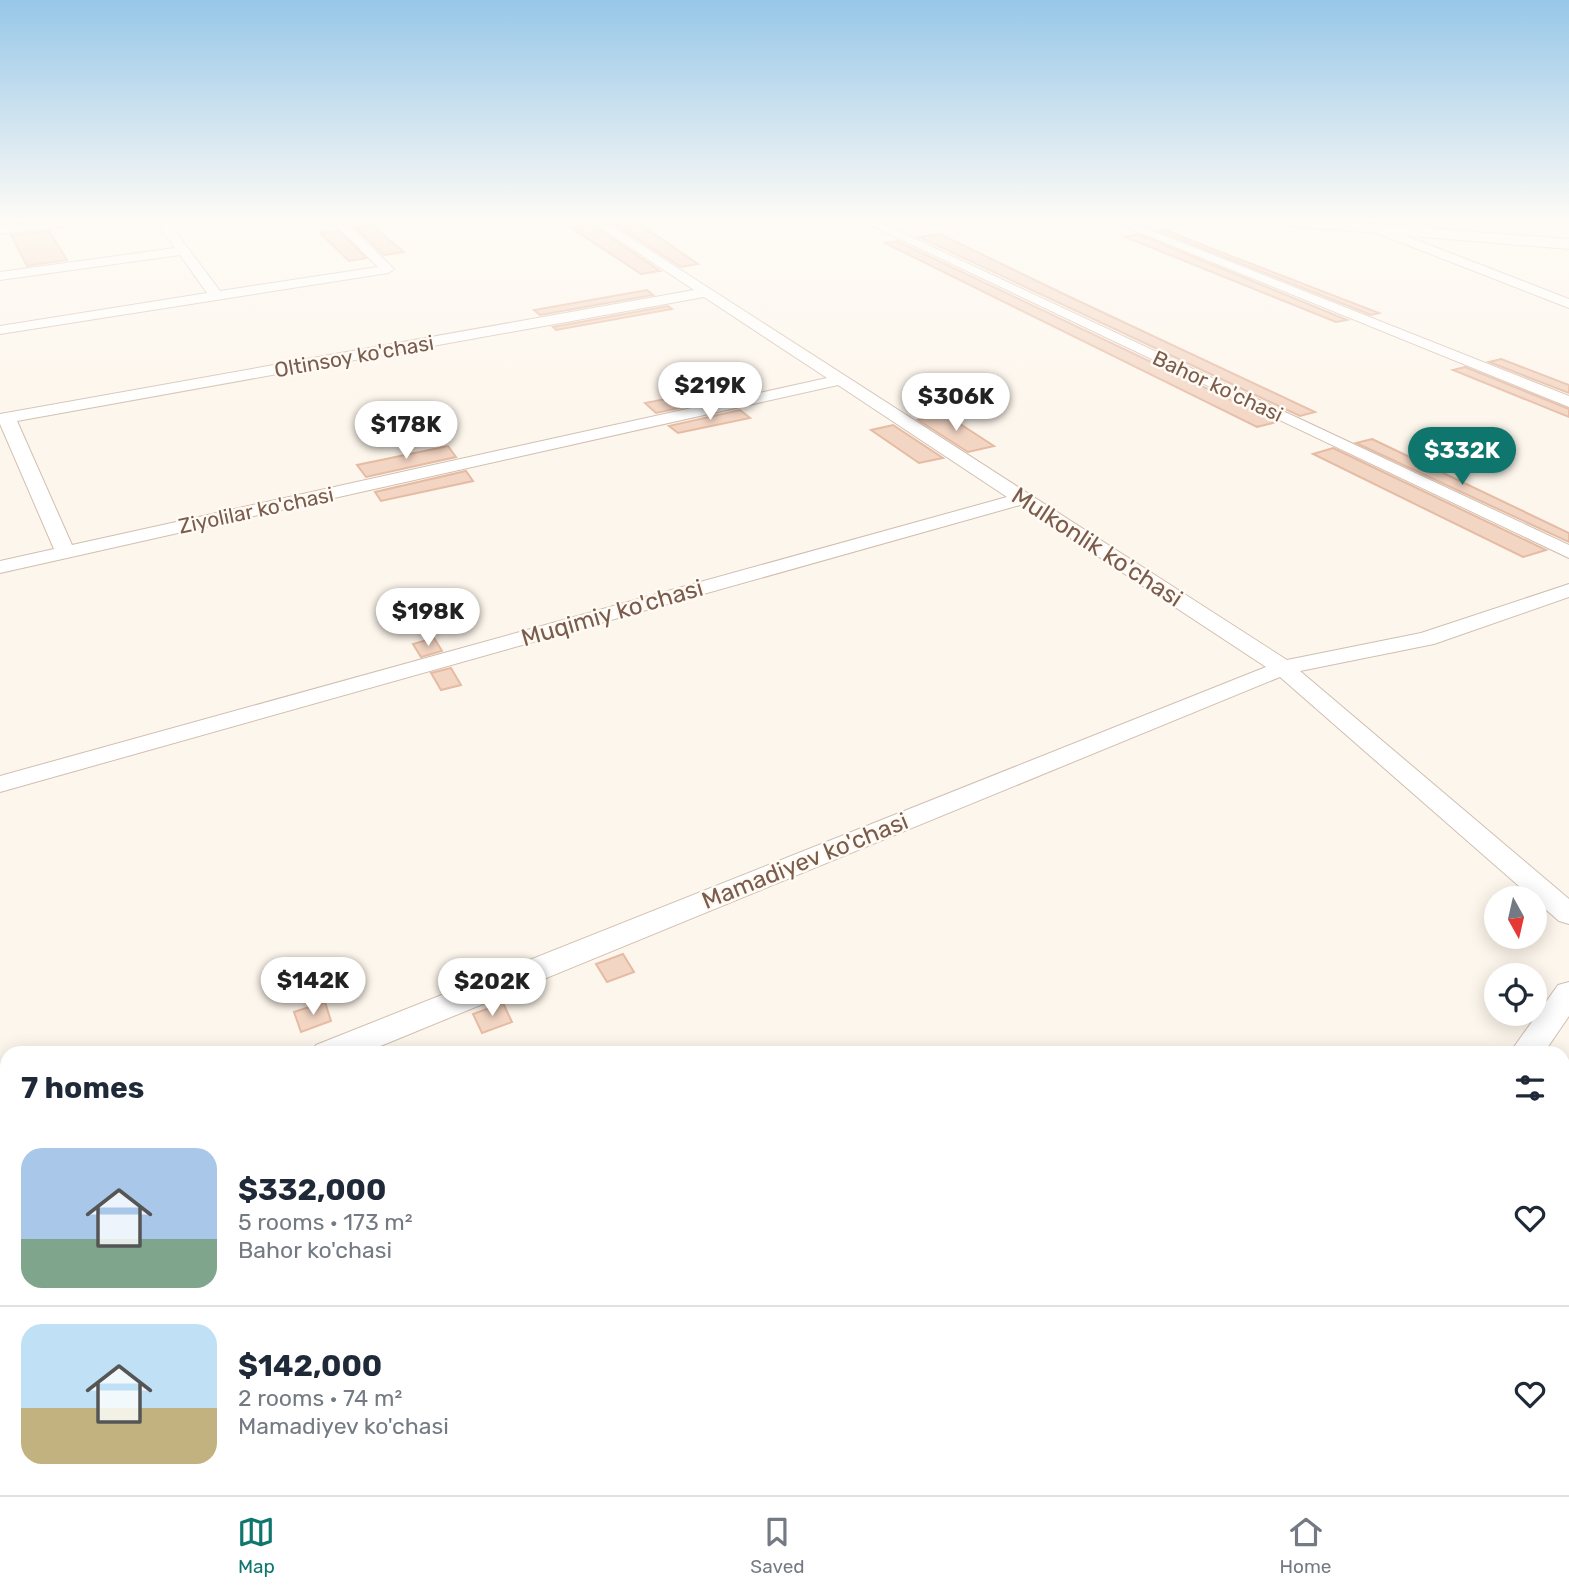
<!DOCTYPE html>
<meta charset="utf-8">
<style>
body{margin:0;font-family:Rubik,sans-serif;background:#f6f6f7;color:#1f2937;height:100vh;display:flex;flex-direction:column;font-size:26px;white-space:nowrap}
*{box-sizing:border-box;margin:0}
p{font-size:23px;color:#747a83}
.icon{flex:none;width:38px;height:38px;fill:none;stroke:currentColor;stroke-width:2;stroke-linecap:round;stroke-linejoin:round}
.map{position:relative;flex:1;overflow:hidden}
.drawer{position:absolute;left:0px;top:1046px;width:1570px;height:450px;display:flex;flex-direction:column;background:#fff;border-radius:21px 21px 0 0;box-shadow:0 4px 18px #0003}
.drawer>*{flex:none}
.needle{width:46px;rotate:172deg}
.controls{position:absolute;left:1484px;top:886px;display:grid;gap:14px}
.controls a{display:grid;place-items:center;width:63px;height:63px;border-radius:50%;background:#fff;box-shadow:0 4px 18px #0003;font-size:35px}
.price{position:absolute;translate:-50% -60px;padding:0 16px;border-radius:24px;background:#fff;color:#222;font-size:23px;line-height:46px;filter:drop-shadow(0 2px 4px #0008)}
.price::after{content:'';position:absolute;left:50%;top:42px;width:21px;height:16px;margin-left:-10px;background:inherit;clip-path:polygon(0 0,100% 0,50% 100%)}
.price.current{background:#0f766e;color:#fff}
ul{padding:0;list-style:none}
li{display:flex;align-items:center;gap:21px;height:175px;padding:0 21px}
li+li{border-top:2px solid #e0e1e3}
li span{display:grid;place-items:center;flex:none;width:196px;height:140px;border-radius:21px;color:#555}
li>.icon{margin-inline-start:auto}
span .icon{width:84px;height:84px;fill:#fffc;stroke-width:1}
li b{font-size:30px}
h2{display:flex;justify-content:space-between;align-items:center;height:84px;padding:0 21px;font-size:30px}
.tab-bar{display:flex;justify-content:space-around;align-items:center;height:98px;border-top:2px solid #e0e1e3;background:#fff;font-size:19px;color:#747a83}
.tab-bar a{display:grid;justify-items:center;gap:4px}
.tab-bar .current{color:#0f766e}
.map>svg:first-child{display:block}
.building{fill:#f3d5c3;stroke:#e6bba3;stroke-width:2}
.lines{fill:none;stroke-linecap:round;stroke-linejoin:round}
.minor-casing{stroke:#d1beb0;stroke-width:2}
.tertiary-casing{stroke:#d1beb0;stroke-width:2}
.minor{fill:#fff;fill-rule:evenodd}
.tertiary{fill:#fff;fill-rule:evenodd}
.labels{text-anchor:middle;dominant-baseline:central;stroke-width:5;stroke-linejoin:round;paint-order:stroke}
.far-street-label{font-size:21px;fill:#7a5c4d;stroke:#fffaf3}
.street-label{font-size:24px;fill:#7a5c4d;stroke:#fffaf3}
</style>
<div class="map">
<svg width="1569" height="1495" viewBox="0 0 1569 1495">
<rect width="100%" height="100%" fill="#fdf6ec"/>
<!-- building -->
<g class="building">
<path d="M631,220L659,237L698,264L681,267L611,222Z"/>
<path d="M591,224L660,271L641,274L570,227Z"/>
<path d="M372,225L404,252L384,255L356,228Z"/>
<path d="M338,230L366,258L349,261L320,233Z"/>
<path d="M1165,230L1218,251L1379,313L1371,315L1159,231Z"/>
<path d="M49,231L67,260L27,266L11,235Z"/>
<path d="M940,234L1070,297L1315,412L1300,416L919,237Z"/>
<path d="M1138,234L1347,320L1336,322L1125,237Z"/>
<path d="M897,241L1277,422L1257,427L885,243Z"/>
<path d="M647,290L653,295L540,315L534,310Z"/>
<path d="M668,306L672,309L556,330L553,327Z"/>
<path d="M1501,359L1569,385V393L1489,362Z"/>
<path d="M1465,367L1569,409V417L1453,370Z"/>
<path d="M716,389L726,398L656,413L645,403Z"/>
<path d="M740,410L750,418L678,433L669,426Z"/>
<path d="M943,414L954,420L994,446L968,452L918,420Z"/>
<path d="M893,425L943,458L919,463L871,430Z"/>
<path d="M1372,439L1569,533V542L1356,443Z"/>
<path d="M448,446L456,457L366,477L357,465Z"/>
<path d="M1333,448L1546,550L1523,557L1313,454Z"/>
<path d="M466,471L473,481L381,501L375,492Z"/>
<path d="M434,638L442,651L421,657L413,644Z"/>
<path d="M451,668L461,685L441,690L431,673Z"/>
<path d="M623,954L634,972L607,982L596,964Z"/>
<path d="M325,1002L331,1021L301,1032L294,1012Z"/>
<path d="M503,1003L512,1022L482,1033L473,1014Z"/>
</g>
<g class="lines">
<!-- minor casing -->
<g class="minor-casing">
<g id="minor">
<path d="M54,220H87L81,224L0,234V226Z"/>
<path d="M155,220H167L220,291L378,267L331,220H344L394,269L388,273L0,334V326L207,293L180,255L0,280V272L175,248Z"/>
<path d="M589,220H603L1287,660L1421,633L1569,584V597L1434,644L1300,671L1569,899V924L1559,921L1280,677L361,1054H311L316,1045L1266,667L1020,505L0,792V776L1007,497L838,385L0,573V561L54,549L0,424V414L694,290ZM704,297L827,378L72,545L17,421Z"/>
<path d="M860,220H875L1569,545V558Z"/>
<path d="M1109,220H1125L1569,396V407Z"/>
<path d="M1397,220H1413L1443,233L1433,236Z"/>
<path d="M1378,225L1569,299V308L1374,232V226Z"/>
<path d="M1569,982V1016L1543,1054H1509L1558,985Z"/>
<path d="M7,1168V1198L0,1201V1171Z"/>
<path d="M1563,1175L1569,1177V1209L1563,1207Z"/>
<path d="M1173,1489H1218L1216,1495H1171Z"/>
</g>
</g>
<!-- tertiary casing -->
<g class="tertiary-casing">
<path id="tertiary" d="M1261,220H1319L1569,239V249L1268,224Z"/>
</g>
<!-- minor -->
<use href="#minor" class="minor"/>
<!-- tertiary -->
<use href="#tertiary" class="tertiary"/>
</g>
<!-- sky -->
<linearGradient id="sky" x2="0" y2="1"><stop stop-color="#97c7e8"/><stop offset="0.51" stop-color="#fefbf6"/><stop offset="1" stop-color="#fefbf6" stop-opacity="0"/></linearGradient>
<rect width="1569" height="429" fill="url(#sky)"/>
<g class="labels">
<!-- far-street labels -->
<g class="far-street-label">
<text transform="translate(354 356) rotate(-10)">Oltinsoy ko'chasi</text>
<text transform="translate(1218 386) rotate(25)">Bahor ko'chasi</text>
<text transform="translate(256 510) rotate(-12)">Ziyolilar ko'chasi</text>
</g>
<!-- street labels -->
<g class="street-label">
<text transform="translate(1097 547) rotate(33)">Mulkonlik ko'chasi</text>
<text transform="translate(612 613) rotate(-16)">Muqimiy ko'chasi</text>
<text transform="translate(805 861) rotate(-22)">Mamadiyev ko'chasi</text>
</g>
</g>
</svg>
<div class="controls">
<a><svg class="needle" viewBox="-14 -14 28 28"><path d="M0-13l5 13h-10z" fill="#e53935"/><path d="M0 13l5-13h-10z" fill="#747a83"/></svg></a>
<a><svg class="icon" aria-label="locate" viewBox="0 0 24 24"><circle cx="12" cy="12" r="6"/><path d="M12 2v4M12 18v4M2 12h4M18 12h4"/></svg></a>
</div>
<b class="price" style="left:710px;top:422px">$219K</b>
<b class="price" style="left:956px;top:433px">$306K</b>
<b class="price" style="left:406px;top:461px">$178K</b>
<b class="price current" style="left:1462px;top:487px">$332K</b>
<b class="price" style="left:428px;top:648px">$198K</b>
<b class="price" style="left:313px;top:1017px">$142K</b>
<b class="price" style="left:492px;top:1018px">$202K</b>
<section class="drawer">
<h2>7 homes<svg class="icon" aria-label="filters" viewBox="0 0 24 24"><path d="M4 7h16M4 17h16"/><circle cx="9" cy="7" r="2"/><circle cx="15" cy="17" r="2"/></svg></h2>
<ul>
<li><span style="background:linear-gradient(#a9c7e8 65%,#7fa58c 0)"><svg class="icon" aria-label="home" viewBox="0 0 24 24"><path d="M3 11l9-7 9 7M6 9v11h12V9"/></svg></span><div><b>$332,000</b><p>5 rooms · 173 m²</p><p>Bahor ko'chasi</p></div><svg class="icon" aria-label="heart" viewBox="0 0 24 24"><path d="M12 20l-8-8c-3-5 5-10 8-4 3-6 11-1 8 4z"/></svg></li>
<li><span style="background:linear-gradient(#bfe0f5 60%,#c2b280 0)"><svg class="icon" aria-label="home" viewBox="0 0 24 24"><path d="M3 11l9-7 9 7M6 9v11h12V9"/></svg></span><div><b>$142,000</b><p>2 rooms · 74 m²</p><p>Mamadiyev ko'chasi</p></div><svg class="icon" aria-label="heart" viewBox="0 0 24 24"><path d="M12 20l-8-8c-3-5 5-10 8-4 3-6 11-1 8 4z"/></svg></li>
</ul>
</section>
</div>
<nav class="tab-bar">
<a class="current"><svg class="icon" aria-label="map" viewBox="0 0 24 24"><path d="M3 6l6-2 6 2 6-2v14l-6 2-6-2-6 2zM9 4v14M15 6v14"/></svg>Map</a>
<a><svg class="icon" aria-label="saved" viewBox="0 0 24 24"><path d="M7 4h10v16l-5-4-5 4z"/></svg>Saved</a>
<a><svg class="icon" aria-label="home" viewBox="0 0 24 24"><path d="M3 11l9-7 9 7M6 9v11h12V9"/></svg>Home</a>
</nav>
